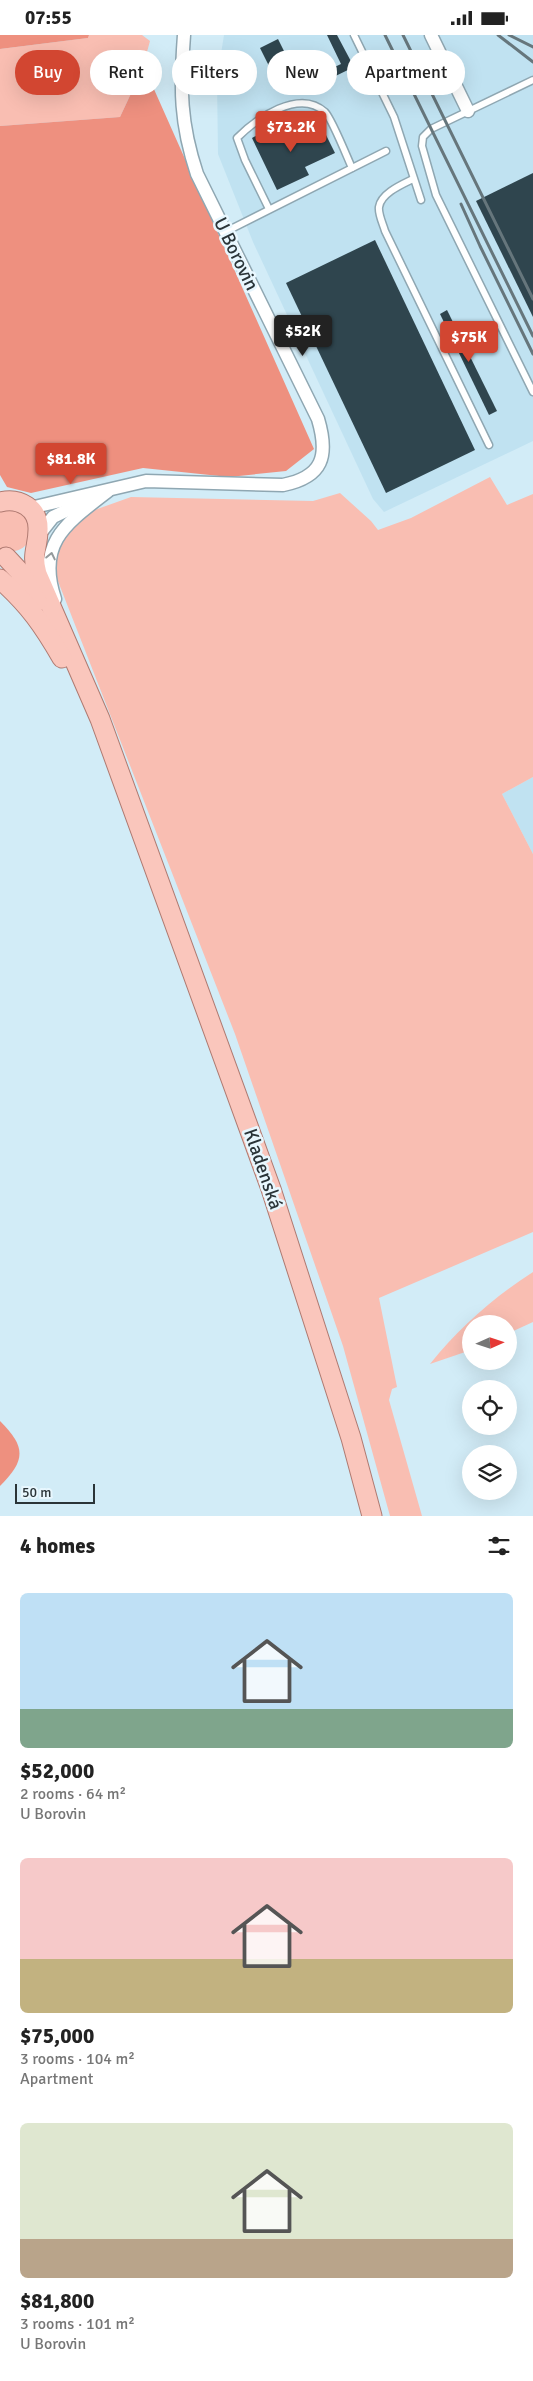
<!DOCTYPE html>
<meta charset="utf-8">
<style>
body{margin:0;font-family:Signika,sans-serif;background:#f6f6f6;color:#222;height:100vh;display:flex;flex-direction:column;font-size:19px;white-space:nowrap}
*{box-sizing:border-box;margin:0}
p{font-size:16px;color:#767676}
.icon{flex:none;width:28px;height:28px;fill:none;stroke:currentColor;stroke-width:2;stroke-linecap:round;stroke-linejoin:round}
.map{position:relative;height:1481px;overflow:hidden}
.sheet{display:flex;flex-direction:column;background:#fff;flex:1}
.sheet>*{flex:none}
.guide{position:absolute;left:15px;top:15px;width:504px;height:45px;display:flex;gap:10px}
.needle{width:32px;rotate:87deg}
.buttons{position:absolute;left:462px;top:1280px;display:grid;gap:10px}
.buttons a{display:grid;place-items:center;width:55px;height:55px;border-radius:50%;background:#fff;box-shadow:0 5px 20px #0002;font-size:25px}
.scale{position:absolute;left:15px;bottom:12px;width:80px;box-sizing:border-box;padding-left:5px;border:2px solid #2a3438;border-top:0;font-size:14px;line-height:18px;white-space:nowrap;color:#2a3438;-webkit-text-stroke:4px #e8f7fe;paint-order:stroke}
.price{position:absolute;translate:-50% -42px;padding:0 11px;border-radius:5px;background:#d24631;color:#fff;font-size:16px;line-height:32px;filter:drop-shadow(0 1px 2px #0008)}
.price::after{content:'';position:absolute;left:50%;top:30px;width:15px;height:11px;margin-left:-8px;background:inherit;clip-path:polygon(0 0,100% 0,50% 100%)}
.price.selected{background:#222;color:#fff}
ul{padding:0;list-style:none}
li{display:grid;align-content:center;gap:10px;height:265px;padding:0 20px}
li span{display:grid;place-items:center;height:155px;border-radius:8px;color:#555}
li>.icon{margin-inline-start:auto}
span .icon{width:90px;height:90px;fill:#fffc;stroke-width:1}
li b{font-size:21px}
h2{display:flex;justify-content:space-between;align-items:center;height:60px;padding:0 20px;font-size:21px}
.tag{padding:0 18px;border-radius:22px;background:#fff;box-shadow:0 5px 20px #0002;font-size:18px;line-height:45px}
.tag.selected{background:#d24631;color:#fff}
.status{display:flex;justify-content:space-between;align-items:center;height:35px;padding:0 25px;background:#fff;direction:ltr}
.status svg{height:14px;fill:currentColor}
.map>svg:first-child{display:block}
.built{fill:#c0e2f1}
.green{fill:#f9beb2}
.forest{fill:#ee907f}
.building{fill:#2f454e}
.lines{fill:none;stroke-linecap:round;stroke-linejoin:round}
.lane-casing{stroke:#8fa7b2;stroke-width:9}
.street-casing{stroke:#8fa7b2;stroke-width:15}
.primary-casing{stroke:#af7a71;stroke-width:21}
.lane{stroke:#fff;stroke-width:6}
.street{stroke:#fff;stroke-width:12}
.primary{stroke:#fac6bc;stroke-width:19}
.rail{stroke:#66767c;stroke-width:3}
.oneway{stroke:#949a9c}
.labels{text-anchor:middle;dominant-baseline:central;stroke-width:5;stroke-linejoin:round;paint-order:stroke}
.street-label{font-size:19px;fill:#2a3438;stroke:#e8f7fe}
</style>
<div class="status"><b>07:55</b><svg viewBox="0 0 49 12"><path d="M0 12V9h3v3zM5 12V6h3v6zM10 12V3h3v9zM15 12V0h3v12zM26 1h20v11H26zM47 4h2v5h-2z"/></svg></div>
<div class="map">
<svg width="533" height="1481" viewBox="0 0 533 1481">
<rect width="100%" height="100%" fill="#d2ecf7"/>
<!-- built -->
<g class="built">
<path d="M224,0H533V406L384,477L373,464L253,207L218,119L217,44Z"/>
<path d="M533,742V819L502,759Z"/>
</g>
<!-- green -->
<g class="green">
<path d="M89,0H142L150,6L142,35L120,82L0,91V14L88,3Z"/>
<path d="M490,442L507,470L533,459V742L502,759L533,819V1197L379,1263L397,1352L392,1354L389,1365L422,1481H390L343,1311L235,999L54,536L59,513L74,487L89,477L131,462L313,466L340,458L371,486L378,495L411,483Z"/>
<path d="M14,474L28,483L30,505C22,517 13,518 0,515V476Z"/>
<path d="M533,1237V1287L509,1298V1289H471V1315L430,1329C460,1292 493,1263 533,1237Z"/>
</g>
<!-- forest -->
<g class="forest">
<path d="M0,0H89L88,3L0,14Z"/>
<path d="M142,35L153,52L314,414L286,436L229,442L143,433L31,458L7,452L0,440V91L120,82Z"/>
<path d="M0,1386C26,1412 26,1425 0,1451Z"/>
</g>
<!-- building -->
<g class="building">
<path d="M327,0H337L354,32L315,51L311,43L341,29Z"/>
<path d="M278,4L296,40L278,49L260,13Z"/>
<path d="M282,87L291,107L322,92L335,118L305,132L309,140L277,155L252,103Z"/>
<path d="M533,138V282L476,166Z"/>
<path d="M375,205L475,415L386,458L286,248Z"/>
<path d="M447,275L497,376L489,380L440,279Z"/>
</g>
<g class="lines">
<!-- lane casing -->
<g class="lane-casing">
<g id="lane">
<path d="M354,0L394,82L421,165"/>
<path d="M533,45L431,94L423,102L422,111L436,160L533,357"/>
<path d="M413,144C403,149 381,158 379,172C378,179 383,189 385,196L489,410"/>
<path d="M269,174L245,125L237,103C256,84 299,53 325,77C332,84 347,122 352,133"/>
<path d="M225,197L386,116"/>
</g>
</g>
<!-- street casing -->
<g class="street-casing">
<g id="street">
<path d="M431,0L468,76"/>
<path d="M30,473L146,446L283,450C323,442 329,421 318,384L197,139C180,88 180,54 184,0"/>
<path d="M38,501L53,482L86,466"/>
<path d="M55,564C36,507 67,488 108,456"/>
</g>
</g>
<!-- primary casing -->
<g class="primary-casing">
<g id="primary">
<path d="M0,467C19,462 39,473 38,495C38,513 31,518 37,539L100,684L271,1154L351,1403L372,1481"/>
<path d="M6,522L19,536L37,566"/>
<path d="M0,544C29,570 43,590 62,623"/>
</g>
</g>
<!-- lane -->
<use href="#lane" class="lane"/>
<!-- street -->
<use href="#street" class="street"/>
<!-- primary -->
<use href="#primary" class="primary"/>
<!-- rail -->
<g class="rail">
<path d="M385,0L533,301"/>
<path d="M403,0L533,264"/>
<path d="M498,0L533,27"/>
<path d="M509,0L533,12"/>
<path d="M461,169L480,211L533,319"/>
</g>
</g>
<!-- one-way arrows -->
<defs><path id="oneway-chevron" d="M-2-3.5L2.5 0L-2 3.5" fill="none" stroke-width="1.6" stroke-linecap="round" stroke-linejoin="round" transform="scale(1.25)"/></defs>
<use class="oneway" href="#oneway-chevron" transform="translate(51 521) rotate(-78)"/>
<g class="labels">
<!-- street labels -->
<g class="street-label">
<text transform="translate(236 219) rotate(64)">U Borovin</text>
<text transform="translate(263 1134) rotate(71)">Kladenská</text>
</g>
</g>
</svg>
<div class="buttons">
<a><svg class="needle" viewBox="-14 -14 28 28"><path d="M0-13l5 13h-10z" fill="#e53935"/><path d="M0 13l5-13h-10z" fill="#767676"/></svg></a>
<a><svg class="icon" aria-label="locate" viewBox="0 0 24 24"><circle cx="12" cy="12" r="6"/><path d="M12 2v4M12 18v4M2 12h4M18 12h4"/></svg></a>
<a><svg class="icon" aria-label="layers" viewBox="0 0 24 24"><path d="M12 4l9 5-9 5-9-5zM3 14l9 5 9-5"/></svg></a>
</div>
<div class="scale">50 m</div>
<b class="price" style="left:291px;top:118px">$73.2K</b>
<b class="price selected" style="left:303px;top:322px">$52K</b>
<b class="price" style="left:469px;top:328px">$75K</b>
<b class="price" style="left:71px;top:450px">$81.8K</b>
<div class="guide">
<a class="tag selected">Buy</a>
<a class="tag">Rent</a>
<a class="tag">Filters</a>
<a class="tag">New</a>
<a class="tag">Apartment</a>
</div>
</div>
<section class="sheet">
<h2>4 homes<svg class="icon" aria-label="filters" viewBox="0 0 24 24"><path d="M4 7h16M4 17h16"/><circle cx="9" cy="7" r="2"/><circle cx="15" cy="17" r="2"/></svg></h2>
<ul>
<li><span style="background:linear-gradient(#bfe0f5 75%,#7fa58c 0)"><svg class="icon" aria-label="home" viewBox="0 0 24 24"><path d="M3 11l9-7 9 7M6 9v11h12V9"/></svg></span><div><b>$52,000</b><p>2 rooms · 64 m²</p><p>U Borovin</p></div></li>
<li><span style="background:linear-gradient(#f6c9c9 65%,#c2b280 0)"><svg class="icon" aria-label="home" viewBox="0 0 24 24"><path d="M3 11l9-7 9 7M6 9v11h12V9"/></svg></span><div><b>$75,000</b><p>3 rooms · 104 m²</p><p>Apartment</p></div></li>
<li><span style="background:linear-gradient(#dfe7d0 75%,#b9a48a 0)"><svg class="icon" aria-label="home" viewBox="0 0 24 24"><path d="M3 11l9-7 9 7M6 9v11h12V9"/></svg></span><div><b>$81,800</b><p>3 rooms · 101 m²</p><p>U Borovin</p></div></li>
</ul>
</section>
